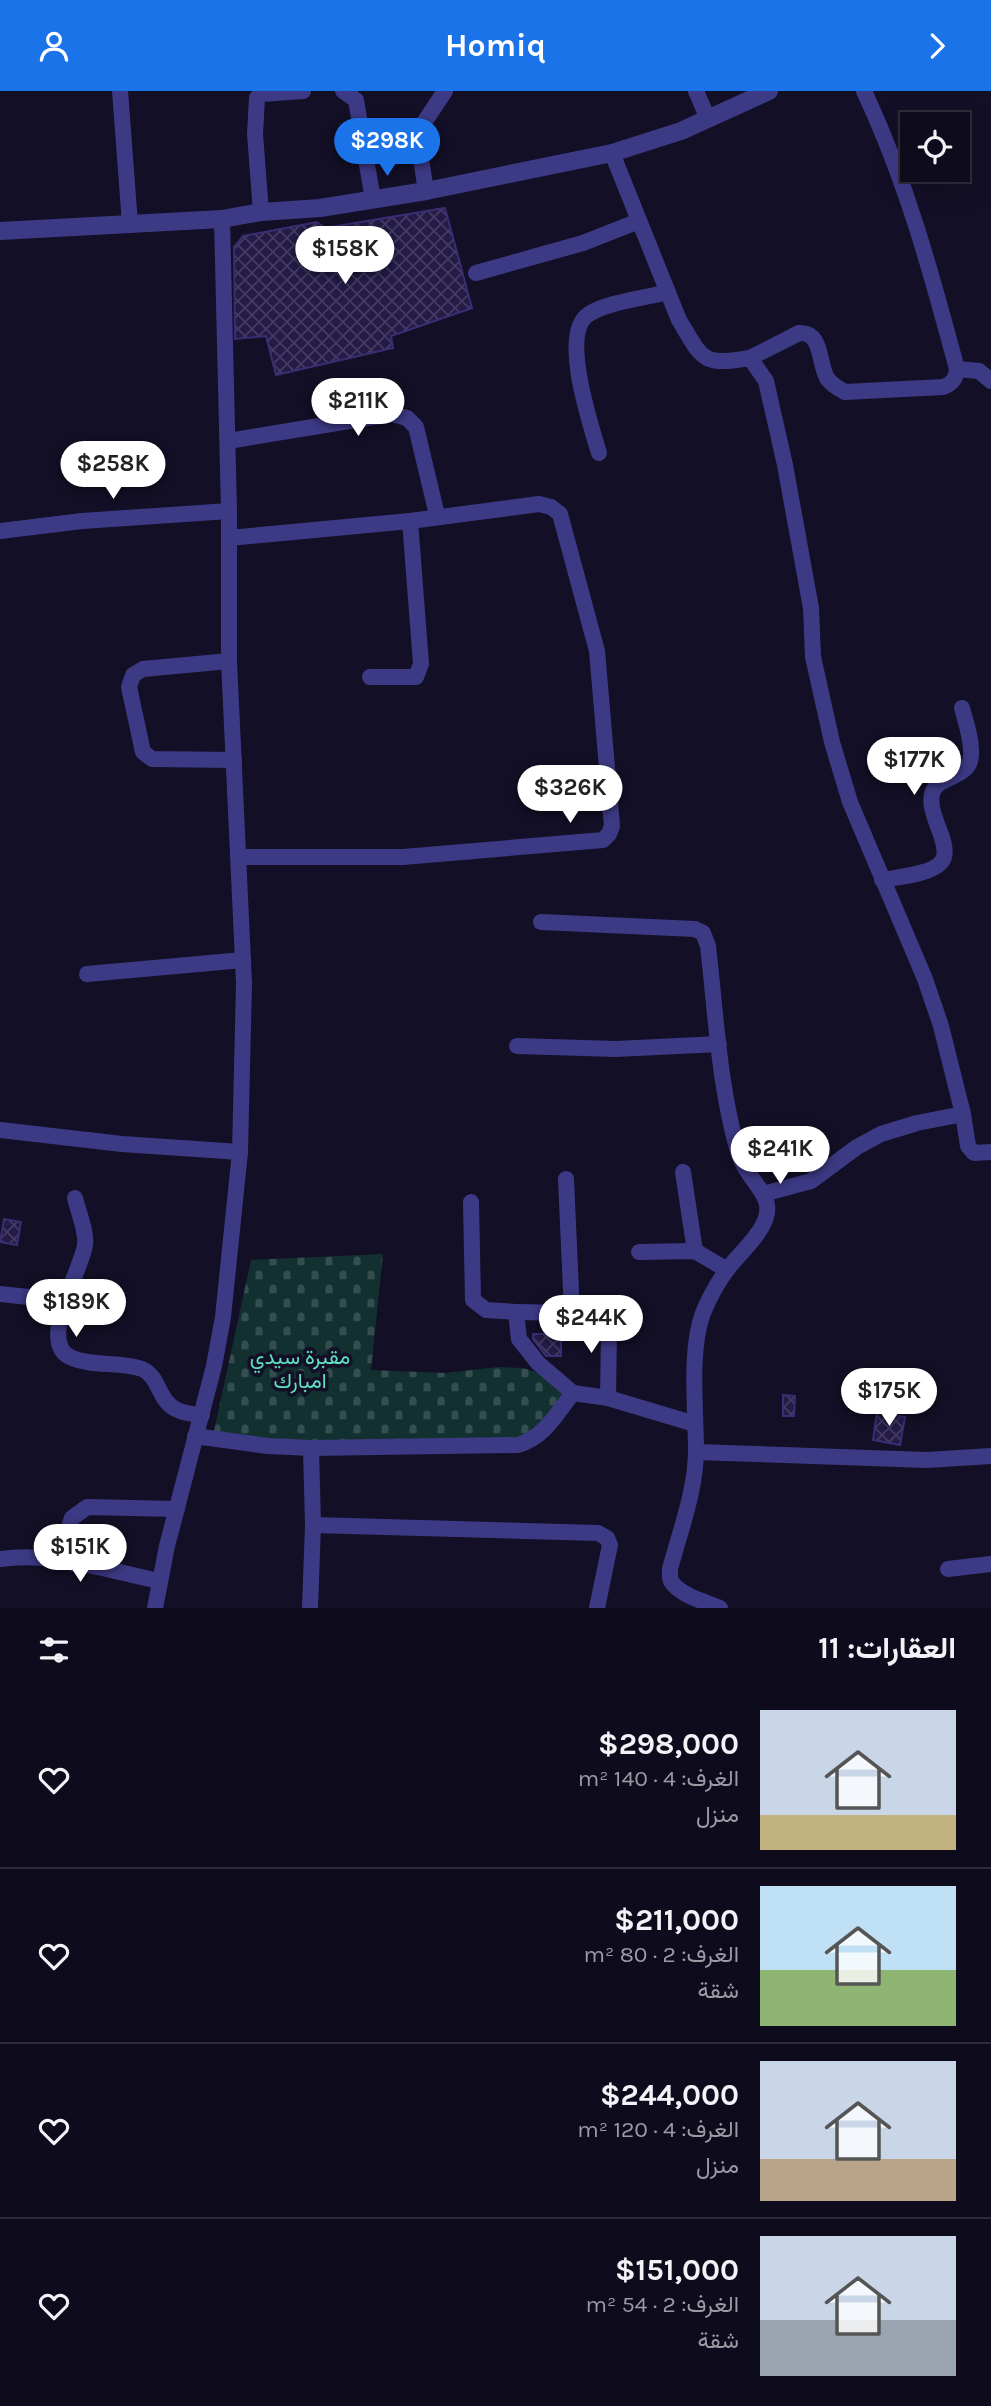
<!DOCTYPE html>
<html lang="ar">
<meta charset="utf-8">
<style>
body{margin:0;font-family:Karla,Vazirmatn,sans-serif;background:#171425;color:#f1f3f6;direction:rtl;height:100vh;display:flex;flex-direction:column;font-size:26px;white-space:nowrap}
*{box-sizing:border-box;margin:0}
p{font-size:23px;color:#9b9ba3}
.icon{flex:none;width:38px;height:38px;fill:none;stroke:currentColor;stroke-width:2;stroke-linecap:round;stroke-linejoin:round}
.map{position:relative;height:1517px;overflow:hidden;direction:ltr}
.side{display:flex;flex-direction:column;background:#0e0b1c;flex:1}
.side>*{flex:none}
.buttons{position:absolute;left:900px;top:21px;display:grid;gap:14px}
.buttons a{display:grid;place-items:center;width:70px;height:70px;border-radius:0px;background:#0e0b1c;box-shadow:0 7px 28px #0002,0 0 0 2px #2e2b3b;font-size:35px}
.price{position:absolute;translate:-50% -60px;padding:0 16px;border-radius:24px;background:#fff;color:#222;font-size:23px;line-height:46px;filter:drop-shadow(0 2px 4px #0008)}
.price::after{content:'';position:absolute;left:50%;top:42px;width:21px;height:16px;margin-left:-10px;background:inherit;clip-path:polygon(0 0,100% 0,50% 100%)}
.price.selected{background:#1a73e8;color:#fff}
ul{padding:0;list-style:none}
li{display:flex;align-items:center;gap:21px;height:175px;padding:0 35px}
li+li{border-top:2px solid #2e2b3b}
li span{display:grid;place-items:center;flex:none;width:196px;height:140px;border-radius:0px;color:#555}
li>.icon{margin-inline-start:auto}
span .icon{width:84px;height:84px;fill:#fffc;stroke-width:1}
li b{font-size:30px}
h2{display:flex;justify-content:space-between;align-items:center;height:84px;padding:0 35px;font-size:30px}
header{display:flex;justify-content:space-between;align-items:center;height:91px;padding:0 35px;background:#1a73e8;color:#fff;font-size:32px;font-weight:700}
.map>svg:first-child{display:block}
.cemetery{fill:url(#cemetery-stones)}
.building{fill:url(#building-cross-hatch);stroke:#3b2d73;stroke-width:2}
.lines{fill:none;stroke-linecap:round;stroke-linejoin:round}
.minor{stroke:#3d3a85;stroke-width:16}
.tertiary{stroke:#3d3a85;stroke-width:18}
.labels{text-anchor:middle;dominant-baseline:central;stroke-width:7;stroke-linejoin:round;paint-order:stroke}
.park-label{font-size:21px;fill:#5fe0c0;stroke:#130f26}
</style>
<header><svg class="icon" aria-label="forward" viewBox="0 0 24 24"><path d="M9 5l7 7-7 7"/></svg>Homiq<svg class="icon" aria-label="person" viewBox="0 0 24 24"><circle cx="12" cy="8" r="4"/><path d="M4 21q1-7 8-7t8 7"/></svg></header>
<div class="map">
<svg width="991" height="1517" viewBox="0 0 991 1517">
<defs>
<pattern id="cemetery-stones" width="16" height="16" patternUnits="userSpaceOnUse" patternTransform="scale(1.75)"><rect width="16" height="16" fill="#12302f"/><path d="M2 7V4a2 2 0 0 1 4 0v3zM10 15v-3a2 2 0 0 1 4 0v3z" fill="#344d4e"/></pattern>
<pattern id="building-cross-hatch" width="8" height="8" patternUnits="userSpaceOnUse" patternTransform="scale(1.75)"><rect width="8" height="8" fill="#241b47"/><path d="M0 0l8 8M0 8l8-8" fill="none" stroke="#433b63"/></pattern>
</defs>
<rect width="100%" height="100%" fill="#130f26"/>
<!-- cemetery -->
<path class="cemetery" d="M383,1163L371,1279L445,1282L498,1276L523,1277L552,1286L570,1310L530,1350L285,1354L214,1340L251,1169Z"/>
<!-- building -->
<g class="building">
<path d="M445,117L472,217L391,245L393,257L276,284L266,245L235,248L234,156L243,145L317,131L325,137Z"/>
<path d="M4,1128L21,1131L17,1154L0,1151Z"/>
<path d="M533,1243H561V1265H546L533,1248Z"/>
<path d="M783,1304L795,1305L794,1325H783Z"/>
<path d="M877,1321L905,1326L900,1354L873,1349Z"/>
</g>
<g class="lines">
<!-- minor -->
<g class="minor">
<path d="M120,0L130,133"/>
<path d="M343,0L356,9L373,109"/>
<path d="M696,0L708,28"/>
<path d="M612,62L679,229C703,269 702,275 750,267L766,290L785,374L811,517L813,566L832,651L850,711L925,888L941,935L963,1023L968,1055L974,1062L991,1061"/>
<path d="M426,100L417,42L445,0"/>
<path d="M261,121L255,43L257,7L261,3L303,0"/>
<path d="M476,182L583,152L639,130"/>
<path d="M750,267L799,242C823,241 818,271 827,287C831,293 839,298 845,301L943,296C952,293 956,288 957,278C931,181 907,92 864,0"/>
<path d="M957,278L979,280L991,290"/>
<path d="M228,350L392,323L407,327L416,336L437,424"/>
<path d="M599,362C591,335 559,241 589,223C608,211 645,207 668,201"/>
<path d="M0,440L82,430L229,420"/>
<path d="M229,447L410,430L539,413L551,416L560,423L597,560L612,735L609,743L603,749L403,766H239"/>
<path d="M229,570L143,578L133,584L129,596L143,661L152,668L234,669"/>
<path d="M370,586H416L421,573L410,430"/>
<path d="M882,789C897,786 940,783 944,766C947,754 939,740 936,730C933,721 930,713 932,703C937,683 970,689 971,664C972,649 966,632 962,617"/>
<path d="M541,831L695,838L703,842L708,855C716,924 719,997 739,1064C745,1084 765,1098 767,1114C771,1137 738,1163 726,1180C717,1193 709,1207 703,1222C689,1259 696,1319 696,1359C696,1399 680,1440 670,1478C670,1484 669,1490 674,1494C685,1506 706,1511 720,1517"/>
<path d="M87,883L243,869"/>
<path d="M517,955L616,958L719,953"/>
<path d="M0,1039L122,1053L240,1061"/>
<path d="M683,1081L695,1160"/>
<path d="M763,1103L811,1090L857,1056L881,1043L917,1032L963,1023"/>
<path d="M75,1107C78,1120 87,1141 85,1154C81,1181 36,1253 72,1267C94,1276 120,1270 142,1278C161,1286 157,1312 180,1320C187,1323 195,1323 202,1324"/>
<path d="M471,1111L473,1209L486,1219L516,1221L519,1248L538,1272L573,1302"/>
<path d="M639,1161L695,1160L727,1179"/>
<path d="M0,1203L66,1210"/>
<path d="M516,1221L572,1222L566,1088"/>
<path d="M572,1222L601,1229L609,1237L608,1307"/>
<path d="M195,1345L268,1355L311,1357L518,1354C546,1345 556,1323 573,1302L608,1307L695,1333"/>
<path d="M311,1357L313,1434L598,1442L607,1447L610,1454L597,1517"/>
<path d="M696,1361L927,1369L991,1365"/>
<path d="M0,1468C51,1460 110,1480 160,1490"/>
<path d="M74,1473L69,1436L72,1427L87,1416L177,1418"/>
<path d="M948,1478L991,1473"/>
<path d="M155,1517L167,1455L214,1275L223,1226L240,1061L244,892L229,570V420L222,128"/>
<path d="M310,1517L313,1434"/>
</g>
<!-- tertiary -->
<path class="tertiary" d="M0,140L222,128L261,121L320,117L426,100L612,62L681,40L769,0"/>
</g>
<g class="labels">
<!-- park labels -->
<g class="park-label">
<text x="300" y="1266">مقبرة سيدي<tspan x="300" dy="24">امبارك</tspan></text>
</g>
</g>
</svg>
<div class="buttons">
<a><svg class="icon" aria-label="locate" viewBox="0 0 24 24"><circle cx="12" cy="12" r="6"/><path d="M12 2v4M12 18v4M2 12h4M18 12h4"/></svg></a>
</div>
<b class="price selected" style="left:387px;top:87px">$298K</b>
<b class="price" style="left:345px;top:195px">$158K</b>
<b class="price" style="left:358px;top:347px">$211K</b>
<b class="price" style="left:113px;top:410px">$258K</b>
<b class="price" style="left:914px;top:706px">$177K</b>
<b class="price" style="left:570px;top:734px">$326K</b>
<b class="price" style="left:780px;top:1095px">$241K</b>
<b class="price" style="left:76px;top:1248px">$189K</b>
<b class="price" style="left:591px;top:1264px">$244K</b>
<b class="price" style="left:889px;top:1337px">$175K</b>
<b class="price" style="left:80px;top:1493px">$151K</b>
</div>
<section class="side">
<h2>العقارات: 11<svg class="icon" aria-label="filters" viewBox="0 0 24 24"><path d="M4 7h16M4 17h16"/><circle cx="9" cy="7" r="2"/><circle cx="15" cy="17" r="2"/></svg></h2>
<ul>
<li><span style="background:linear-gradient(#c9d6e8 75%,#c2b280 0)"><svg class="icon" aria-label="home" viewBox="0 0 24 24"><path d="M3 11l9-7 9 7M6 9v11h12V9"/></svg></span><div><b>$298,000</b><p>الغرف: 4 · 140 m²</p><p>منزل</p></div><svg class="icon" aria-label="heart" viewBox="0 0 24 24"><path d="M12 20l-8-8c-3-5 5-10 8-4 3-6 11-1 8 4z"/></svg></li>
<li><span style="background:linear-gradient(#bfe0f5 60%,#8fb573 0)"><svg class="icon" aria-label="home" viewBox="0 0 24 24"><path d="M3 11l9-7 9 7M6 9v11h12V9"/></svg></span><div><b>$211,000</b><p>الغرف: 2 · 80 m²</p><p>شقة</p></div><svg class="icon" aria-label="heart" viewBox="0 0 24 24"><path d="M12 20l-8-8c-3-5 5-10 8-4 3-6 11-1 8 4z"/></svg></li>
<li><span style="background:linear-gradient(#c9d6e8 70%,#b9a48a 0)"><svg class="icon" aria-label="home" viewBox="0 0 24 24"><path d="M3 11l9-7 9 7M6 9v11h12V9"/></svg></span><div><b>$244,000</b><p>الغرف: 4 · 120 m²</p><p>منزل</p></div><svg class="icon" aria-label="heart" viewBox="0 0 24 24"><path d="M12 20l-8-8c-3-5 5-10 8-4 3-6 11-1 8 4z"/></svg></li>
<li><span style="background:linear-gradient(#c9d6e8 60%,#9aa5b1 0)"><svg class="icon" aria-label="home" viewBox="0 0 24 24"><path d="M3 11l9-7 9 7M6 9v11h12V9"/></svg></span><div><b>$151,000</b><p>الغرف: 2 · 54 m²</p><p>شقة</p></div><svg class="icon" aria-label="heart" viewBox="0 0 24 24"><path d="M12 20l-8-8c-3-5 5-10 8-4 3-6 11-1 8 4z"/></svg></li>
</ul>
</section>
